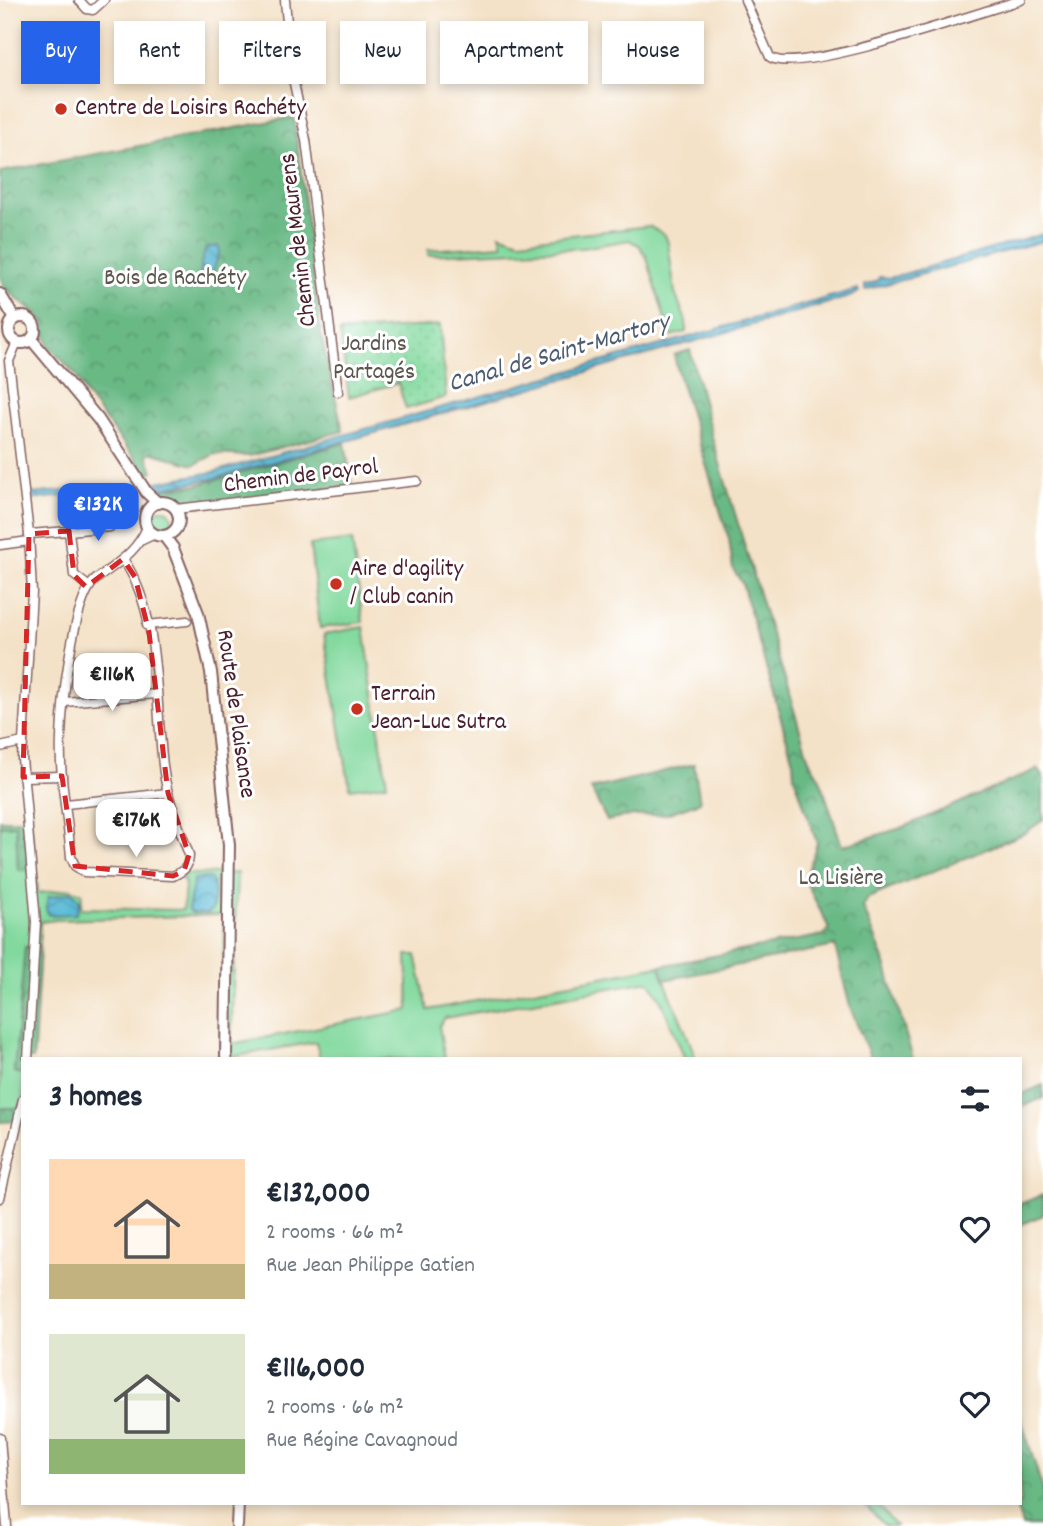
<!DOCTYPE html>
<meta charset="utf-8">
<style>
body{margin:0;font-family:Dekko,sans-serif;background:#f2f2f3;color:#1f2937;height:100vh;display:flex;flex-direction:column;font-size:26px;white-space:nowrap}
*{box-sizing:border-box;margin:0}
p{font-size:23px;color:#747a83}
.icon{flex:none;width:38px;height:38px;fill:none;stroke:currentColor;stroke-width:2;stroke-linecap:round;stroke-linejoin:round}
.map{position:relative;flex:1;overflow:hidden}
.details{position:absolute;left:21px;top:1057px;width:1001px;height:448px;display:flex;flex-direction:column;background:#fff;border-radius:0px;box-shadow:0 4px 10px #0003}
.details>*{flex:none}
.hud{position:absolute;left:21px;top:21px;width:1001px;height:63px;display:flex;gap:14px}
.price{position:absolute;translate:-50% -60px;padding:0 16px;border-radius:14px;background:#fff;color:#222;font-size:23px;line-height:46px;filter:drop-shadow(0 2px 4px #0008)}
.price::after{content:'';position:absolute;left:50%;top:42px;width:21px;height:16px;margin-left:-10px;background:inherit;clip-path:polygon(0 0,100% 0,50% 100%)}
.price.current{background:#2563eb;color:#fff}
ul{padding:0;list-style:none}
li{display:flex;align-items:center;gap:21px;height:175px;padding:0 28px}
li span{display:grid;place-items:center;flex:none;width:196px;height:140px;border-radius:0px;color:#555}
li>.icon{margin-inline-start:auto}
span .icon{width:84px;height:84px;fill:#fffc;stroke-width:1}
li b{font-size:30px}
h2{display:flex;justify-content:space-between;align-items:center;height:84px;padding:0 28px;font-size:30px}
.tag{padding:0 24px;border-radius:0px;background:#fff;box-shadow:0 4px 10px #0003;font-size:24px;line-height:63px}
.tag.current{background:#2563eb;color:#fff}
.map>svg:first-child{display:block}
.grass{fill:#82d99e;stroke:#667c64;stroke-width:2}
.forest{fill:url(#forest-crowns);stroke:#5a6c58;stroke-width:2}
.park{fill:url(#park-dots);stroke:#667c64;stroke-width:2}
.water{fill:url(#water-waves);stroke:#506c80;stroke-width:2}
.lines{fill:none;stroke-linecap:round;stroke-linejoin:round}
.minor-casing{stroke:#866362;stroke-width:11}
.secondary-casing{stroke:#866362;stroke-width:14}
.minor{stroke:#fff;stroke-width:8}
.secondary{stroke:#fff;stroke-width:10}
.marked{fill:none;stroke:#d62828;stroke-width:5;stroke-dasharray:14 9;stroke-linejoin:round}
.poi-dot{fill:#c8321e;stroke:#fff;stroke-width:2.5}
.labels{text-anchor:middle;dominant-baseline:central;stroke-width:6;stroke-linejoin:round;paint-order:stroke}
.poi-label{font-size:24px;fill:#4a1f2b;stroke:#fff;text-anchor:start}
.street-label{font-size:24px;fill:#4a1f2b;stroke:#fff}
.park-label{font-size:24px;fill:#5b574e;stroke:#fff}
.water-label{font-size:26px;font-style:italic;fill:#4e5c6f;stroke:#fff}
</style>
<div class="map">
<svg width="1043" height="1526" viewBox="0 0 1043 1526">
<defs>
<pattern id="forest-crowns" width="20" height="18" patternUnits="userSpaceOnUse" patternTransform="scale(1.75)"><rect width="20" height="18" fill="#69b985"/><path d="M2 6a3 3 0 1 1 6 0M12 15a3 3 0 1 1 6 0" fill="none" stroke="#58966d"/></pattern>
<pattern id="park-dots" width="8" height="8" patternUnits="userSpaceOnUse" patternTransform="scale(1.75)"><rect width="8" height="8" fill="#82d99e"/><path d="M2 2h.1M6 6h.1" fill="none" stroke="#72ba88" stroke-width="1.8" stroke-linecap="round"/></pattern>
<pattern id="water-waves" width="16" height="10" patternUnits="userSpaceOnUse" patternTransform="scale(1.75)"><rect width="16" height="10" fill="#55b8d4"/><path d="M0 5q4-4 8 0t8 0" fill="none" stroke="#4895ac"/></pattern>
</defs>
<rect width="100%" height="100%" fill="#fff"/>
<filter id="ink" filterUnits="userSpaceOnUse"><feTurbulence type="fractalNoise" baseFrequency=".0143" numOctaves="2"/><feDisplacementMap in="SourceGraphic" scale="14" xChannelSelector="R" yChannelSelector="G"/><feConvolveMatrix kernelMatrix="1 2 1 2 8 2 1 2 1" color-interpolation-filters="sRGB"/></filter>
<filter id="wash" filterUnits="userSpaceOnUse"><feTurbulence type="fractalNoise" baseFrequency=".00686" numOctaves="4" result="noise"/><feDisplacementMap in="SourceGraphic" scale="28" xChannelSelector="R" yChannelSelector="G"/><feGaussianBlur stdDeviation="1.57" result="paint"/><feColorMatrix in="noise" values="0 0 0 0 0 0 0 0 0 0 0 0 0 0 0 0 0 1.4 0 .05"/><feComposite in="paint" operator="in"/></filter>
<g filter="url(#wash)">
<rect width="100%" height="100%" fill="#f4e2c8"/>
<!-- grass -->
<g class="grass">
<path d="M649,226L665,235L668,243L675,293L686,321V332L670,336L647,258L639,245L629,240L582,248L428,255V250L503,245L500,234L520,241Z"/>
<circle cx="162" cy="519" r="10"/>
<path d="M352,540L363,622L320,628L310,545Z"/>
<path d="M364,627L387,784L350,789L324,634Z"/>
<path d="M16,825L18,869H36L38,893L71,889L82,893L81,908L183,910L185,885L182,878L188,874L237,873L231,1044L409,1010L407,955H416L428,1010L660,966C670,998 685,1027 696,1059H685L660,998L649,981L445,1018L439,1026L445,1059H320L316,1042L220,1059L225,915L56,920L40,922V946L26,947L14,1072L23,1074V1108H0V826Z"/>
<path d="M863,1503H876L896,1526H885Z"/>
</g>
<!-- forest -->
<g class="forest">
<path d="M294,117L321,334L343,431L249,456L215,454L194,465L150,452L147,455L153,471L147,474L86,395L76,375L48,345L44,324L39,316L5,289L0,277V172Z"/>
<path d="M690,350L712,437L809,760L820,779L842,846L901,828L1038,769L1043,776V820L1023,834L868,898L863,907L883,957L913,1059H871L850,1007L835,946L664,980L660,966L824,935L829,928L805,880L817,843L794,776L793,761L742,583L733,569L729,539L680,380L674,355Z"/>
<path d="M345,443L352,487L198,506L163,494L162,489L197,485Z"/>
<path d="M694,764L700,802L666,814L622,817L607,821L591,789Z"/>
<path d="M0,820H30L36,869L18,870L16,825L0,826Z"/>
<path d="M40,946L34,1049L33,1059H23V1074L14,1072L25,947Z"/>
<path d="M1043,1085V1098L1020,1107V1095Z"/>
<path d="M0,1108H23L22,1121L0,1122Z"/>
<path d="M1043,1195V1215L1020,1225V1204Z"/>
<path d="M1020,1416L1043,1490V1526H1022L1015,1503H1020Z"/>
</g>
<!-- park -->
<path class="park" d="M440,325L446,397L406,409L398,383L349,397L340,332Z"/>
<!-- water -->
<g class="water">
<path d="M1043,234V241L865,290V285L878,281L879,277L890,278Z"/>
<path d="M218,246L220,250L209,285L201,283V263L206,248Z"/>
<path d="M858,289L859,292L849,297L217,478L157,489L146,484L214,472Z"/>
<path d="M136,484L139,488L135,492L130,490L27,500V495L31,494Z"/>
<path d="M210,878L214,884L213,909L208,913H192L188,909L194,879Z"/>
<path d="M72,892L80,901L76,914L49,915L46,909L48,897Z"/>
</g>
</g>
<g filter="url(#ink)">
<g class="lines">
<!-- minor casing -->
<g class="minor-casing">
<g id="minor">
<path d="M79,0L87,9L93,10L104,0"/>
<path d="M285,0L291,69L306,140L338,392"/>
<path d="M745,0L770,57C794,77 984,11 1021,0"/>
<path d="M17,342L9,361L29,534L32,592L22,758L36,922L28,1059"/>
<path d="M176,509L417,481"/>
<path d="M69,531L110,527L116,524"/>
<path d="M29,534L69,531L74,575L88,586"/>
<path d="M142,540L155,534"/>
<path d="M0,545L29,541"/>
<path d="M123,559C163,618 154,705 164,773C168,801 180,829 189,855C189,868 183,871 173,876L84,872L75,866L71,857C68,818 59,778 61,738C62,704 72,604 94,581C115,564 137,553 147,527"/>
<path d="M147,625L187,621"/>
<path d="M65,702L156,694"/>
<path d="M0,747L23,742"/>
<path d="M23,777L62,776"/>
<path d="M66,804L168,793"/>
<path d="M0,1198L23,1099"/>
<path d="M0,1438L7,1526"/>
</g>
</g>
<!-- secondary casing -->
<g class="secondary-casing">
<g id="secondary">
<path d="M0,294L15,319"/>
<circle cx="22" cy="330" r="13"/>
<path d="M31,339L98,419L147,493L158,503"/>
<circle cx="162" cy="519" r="17"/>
<path d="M164,536L173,548L198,613L211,672L229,845L226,1059"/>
<path d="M237,1526L238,1503"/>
</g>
</g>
<!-- minor -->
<use href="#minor" class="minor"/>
<!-- secondary -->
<use href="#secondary" class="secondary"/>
</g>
</g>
<!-- marked area -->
<path class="marked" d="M69,531L74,575L86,587L123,559L135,577L149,632L168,793L189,855L184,871L173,876L75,866L62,776L23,777L29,534Z"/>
<!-- markers -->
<g class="poi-dot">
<circle cx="61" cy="109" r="7"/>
<circle cx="336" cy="584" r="7"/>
<circle cx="357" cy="709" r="7"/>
</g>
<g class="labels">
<!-- poi labels -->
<g class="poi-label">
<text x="75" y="109">Centre de Loisirs Rachéty</text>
<text x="350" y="570">Aire d'agility<tspan x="350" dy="28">/ Club canin</tspan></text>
<text x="371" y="695">Terrain<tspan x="371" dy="28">Jean-Luc Sutra</tspan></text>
</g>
<!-- street labels -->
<g class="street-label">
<text transform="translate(299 240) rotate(-97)">Chemin de Maurens</text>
<text transform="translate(301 477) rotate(-7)">Chemin de Payrol</text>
<text transform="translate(235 714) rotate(82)">Route de Plaisance</text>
</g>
<!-- park labels -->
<g class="park-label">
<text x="175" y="279">Bois de Rachéty</text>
<text x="374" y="345">Jardins<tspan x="374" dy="28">Partagés</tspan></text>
<text x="841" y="879">La Lisière</text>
</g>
<!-- water labels -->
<g class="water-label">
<text transform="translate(559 354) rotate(-16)">Canal de Saint-Martory</text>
</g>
</g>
</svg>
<b class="price current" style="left:98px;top:543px">€132K</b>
<b class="price" style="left:112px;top:713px">€116K</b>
<b class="price" style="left:136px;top:859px">€176K</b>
<div class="hud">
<a class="tag current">Buy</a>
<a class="tag">Rent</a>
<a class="tag">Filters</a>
<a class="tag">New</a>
<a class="tag">Apartment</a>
<a class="tag">House</a>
</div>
<section class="details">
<h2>3 homes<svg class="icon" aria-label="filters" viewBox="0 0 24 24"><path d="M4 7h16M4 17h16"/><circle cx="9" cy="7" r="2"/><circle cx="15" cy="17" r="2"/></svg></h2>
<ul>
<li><span style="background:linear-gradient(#ffd9b3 75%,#c2b280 0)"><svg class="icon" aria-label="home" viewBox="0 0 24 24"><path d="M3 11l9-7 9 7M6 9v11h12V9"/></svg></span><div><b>€132,000</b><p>2 rooms · 66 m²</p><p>Rue Jean Philippe Gatien</p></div><svg class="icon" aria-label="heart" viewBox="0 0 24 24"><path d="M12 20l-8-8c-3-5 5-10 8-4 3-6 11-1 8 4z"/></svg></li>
<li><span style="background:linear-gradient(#dfe7d0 75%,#8fb573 0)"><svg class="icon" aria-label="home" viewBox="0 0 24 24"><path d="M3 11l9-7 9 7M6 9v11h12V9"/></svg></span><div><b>€116,000</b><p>2 rooms · 66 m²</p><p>Rue Régine Cavagnoud</p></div><svg class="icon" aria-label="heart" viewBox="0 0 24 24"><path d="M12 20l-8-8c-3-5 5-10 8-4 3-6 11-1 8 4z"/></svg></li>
</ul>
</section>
</div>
